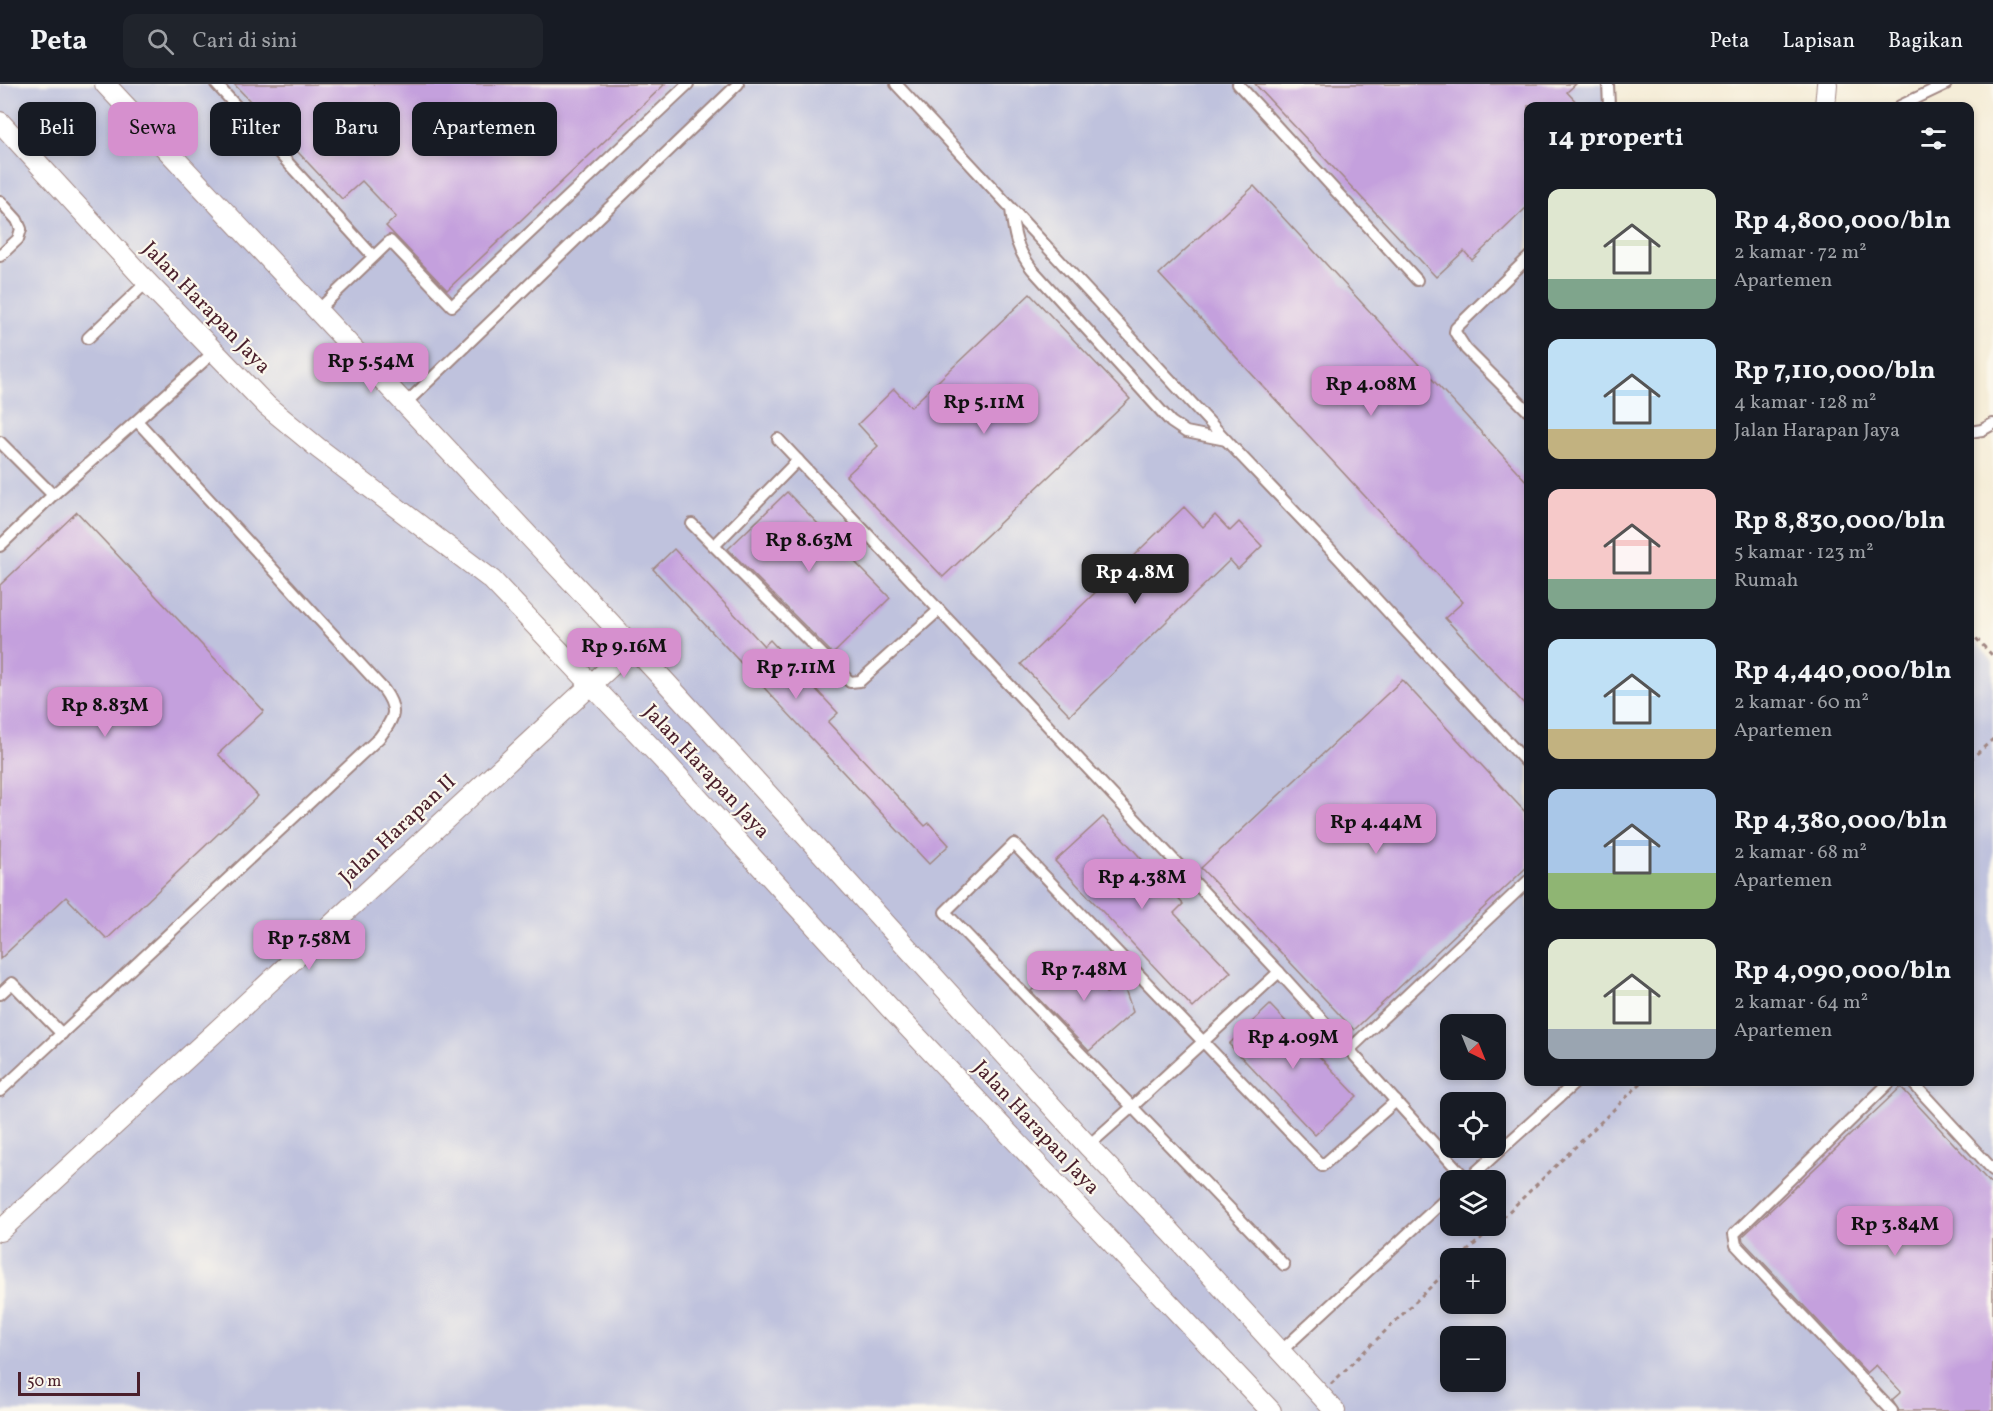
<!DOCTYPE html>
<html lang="id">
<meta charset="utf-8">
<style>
body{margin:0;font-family:Vollkorn,serif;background:#20242c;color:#f1f3f6;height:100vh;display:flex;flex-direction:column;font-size:22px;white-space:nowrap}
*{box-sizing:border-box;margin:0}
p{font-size:20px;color:#9ea1a6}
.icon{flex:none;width:33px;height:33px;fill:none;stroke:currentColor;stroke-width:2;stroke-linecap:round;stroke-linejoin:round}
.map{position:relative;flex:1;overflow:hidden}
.panel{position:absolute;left:1524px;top:18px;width:450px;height:984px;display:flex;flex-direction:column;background:#171b24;border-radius:12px;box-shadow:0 3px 9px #0003}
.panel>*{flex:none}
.banner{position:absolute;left:18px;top:18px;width:570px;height:54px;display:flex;gap:12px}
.needle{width:39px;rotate:137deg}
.controls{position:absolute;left:1440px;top:930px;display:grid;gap:12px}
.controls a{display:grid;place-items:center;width:66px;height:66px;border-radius:12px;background:#171b24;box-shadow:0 3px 9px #0003;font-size:30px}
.scale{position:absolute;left:18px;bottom:15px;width:122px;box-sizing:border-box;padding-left:6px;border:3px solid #4a1f2b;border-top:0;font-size:16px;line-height:21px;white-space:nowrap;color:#4a1f2b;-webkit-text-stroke:4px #fbf7ec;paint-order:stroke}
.price{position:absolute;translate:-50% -51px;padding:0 14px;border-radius:12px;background:#d690ce;color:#111;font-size:20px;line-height:39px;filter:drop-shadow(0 2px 3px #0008)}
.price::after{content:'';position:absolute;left:50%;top:36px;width:18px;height:14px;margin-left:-9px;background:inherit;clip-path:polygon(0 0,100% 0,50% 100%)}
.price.on{background:#222;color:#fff}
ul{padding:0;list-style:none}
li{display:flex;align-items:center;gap:18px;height:150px;padding:0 24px}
li span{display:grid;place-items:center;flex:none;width:168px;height:120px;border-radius:12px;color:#555}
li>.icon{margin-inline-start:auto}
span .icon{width:72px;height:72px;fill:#fffc;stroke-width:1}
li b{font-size:26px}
h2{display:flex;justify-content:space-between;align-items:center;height:72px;padding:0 24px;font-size:26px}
.tag{padding:0 21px;border-radius:12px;background:#171b24;box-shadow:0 3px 9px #0003;font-size:21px;line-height:54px}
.tag.on{background:#d690ce;color:#111}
header{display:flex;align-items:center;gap:36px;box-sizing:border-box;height:84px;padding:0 30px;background:#171b24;border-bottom:2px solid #363941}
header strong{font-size:28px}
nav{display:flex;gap:33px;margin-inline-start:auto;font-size:21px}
.search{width:420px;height:54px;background:#20242c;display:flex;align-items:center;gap:15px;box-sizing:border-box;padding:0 21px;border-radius:12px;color:#9ea1a6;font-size:22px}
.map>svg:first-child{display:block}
.industrial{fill:#bfc2dd;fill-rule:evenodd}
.building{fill:#c4a0dd}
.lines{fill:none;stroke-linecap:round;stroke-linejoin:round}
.lane-casing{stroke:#a08682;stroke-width:14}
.street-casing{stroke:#a08682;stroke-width:22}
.path{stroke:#a08682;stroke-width:3;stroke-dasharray:4.5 4.5;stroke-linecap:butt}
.lane{stroke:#fff;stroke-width:10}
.street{stroke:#fff;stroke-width:20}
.labels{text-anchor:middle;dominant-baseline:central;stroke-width:4.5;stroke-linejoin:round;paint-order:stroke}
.street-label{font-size:21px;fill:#4a1f2b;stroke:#fbf7ec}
</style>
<header>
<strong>Peta</strong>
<div class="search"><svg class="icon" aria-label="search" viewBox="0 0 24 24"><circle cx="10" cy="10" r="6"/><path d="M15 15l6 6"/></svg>Cari di sini</div>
<nav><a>Peta</a><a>Lapisan</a><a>Bagikan</a></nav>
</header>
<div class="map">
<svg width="1993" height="1327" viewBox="0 0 1993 1327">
<rect width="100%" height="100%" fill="#fbf7ec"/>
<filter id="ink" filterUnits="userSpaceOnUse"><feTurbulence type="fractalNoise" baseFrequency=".0167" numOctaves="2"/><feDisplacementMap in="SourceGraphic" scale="12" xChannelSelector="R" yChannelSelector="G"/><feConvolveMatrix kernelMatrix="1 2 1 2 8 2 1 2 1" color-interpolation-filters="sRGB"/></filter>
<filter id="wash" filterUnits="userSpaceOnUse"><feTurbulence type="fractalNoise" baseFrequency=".008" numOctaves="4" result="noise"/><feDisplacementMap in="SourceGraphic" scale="24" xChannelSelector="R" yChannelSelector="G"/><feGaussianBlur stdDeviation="1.35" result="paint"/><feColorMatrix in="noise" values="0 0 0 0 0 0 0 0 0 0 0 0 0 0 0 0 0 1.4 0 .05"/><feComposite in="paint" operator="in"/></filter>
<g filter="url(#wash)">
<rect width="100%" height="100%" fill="#f5edd8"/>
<!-- industrial -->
<path class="industrial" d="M0,0H1611L1614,22H1528V998H1970V550L1993,578V1327H0ZM1450,940H1496V986H1450ZM1450,1018H1496V1064H1450ZM1450,1096H1496V1142H1450ZM1450,1174H1496V1220H1450ZM1450,1252H1496V1298H1450Z"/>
<g id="blocks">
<!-- building -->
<g class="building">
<path d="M234,0H665L447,206L386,142L396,133L362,97L342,115Z"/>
<path d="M1255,0H1576L1567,8L1580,22H1528V122L1472,176L1464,167L1436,193Z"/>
<path d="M1254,102L1528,399V624L1445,534L1463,518L1159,190Z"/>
<path d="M1030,210L1130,315L943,493L846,392L878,362L858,340L894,305L911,323Z"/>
<path d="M787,408L890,514L833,570L728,465Z"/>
<path d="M1184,423L1203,443L1215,431L1230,447L1239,438L1262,462L1238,485L1230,476L1070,631L1021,580Z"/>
<path d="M77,428L264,627L218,670L258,712L107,855L66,813L0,875V501Z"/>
<path d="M674,465L764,562L770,556L838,629L828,638L925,742L929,739L949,761L929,780L653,485Z"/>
<path d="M1402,596L1528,731V782L1354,946L1201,784Z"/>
<path d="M1103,733L1183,820L1174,829L1231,888L1193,924L1055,777Z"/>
<path d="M1093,871L1106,909L1124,902L1133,928L1089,967L1031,907L1039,900L1061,892L1058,883Z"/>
<path d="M1270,921L1357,1012L1315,1051L1229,960Z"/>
<path d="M1901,1003L1993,1102V1327H1899L1892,1316L1901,1308L1876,1281L1867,1289L1743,1157L1742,1153Z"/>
</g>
</g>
</g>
<g filter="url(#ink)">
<use href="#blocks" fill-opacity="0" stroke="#a08682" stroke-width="1.5"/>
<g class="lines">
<!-- lane casing -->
<g class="lane-casing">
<g id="lane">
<path d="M216,0L373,172"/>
<path d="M896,0L1226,356L1331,466L1528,680"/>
<path d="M1238,0L1417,196"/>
<path d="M1608,0L1609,22"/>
<path d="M1900,22L1946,0"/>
<path d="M0,117L17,136L21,145L18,155L0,172"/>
<path d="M1011,125C1014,151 1016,164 1032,185L1171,338L1186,348L1226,356"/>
<path d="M1528,174L1456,244L1455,248L1466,265L1528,327"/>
<path d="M318,226L390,157L452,222L688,0"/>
<path d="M88,254L147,198"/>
<path d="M406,319L738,0"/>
<path d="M1970,348L1982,346L1993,340"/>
<path d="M0,358L53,411"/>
<path d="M692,440L850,598L860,597L939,526L778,355"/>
<path d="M0,462L53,411L214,268"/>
<path d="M714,462L798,376"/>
<path d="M939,526L1279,888L1467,1096L1576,998"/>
<path d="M0,910L12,899L62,950"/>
<path d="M1350,965L1528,797"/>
<path d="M1890,998L1734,1150L1736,1161L1892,1327"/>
<path d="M1912,998L1993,1086"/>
<path d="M0,1007L379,654C394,634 399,627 384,606L137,337"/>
<path d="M1088,1062L1133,1022L1279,888"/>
<path d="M1284,1181L945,828L1014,760L1322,1082L1396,1017"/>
<path d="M1281,1267L1450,1111"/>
</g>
</g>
<!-- street casing -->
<g class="street-casing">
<g id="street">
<path d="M105,0L663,595L1088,1062L1171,1148L1335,1327"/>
<path d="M1825,22L1827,0"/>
<path d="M0,38L147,198L267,322L318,364L492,496L666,679L889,923L1271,1327"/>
<path d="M0,1147L632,563"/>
</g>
</g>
<!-- path -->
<g class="path">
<path d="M1970,548L1993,572"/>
<path d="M1970,676L1993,655"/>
<path d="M1496,1140L1642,998"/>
<path d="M1460,1174L1494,1142"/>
<path d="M1331,1300L1450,1184"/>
</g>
<!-- lane -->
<use href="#lane" class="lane"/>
<!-- street -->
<use href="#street" class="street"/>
</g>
</g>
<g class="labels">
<!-- street labels -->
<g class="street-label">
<text transform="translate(206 224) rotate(46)">Jalan Harapan Jaya</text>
<text transform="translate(706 688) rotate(47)">Jalan Harapan Jaya</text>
<text transform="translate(398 746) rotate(-43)">Jalan Harapan II</text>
<text transform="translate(1036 1044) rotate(47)">Jalan Harapan Jaya</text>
</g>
</g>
</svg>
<div class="controls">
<a><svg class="needle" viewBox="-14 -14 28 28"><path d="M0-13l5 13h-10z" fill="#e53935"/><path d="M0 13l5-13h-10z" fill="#9ea1a6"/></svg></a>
<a><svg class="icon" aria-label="locate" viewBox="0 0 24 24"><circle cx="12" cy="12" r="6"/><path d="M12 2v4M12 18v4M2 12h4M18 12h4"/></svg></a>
<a><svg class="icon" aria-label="layers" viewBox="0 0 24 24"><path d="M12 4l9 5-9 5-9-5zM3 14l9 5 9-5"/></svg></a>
<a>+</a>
<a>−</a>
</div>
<div class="scale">50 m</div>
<b class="price" style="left:371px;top:310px">Rp 5.54M</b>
<b class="price" style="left:1371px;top:333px">Rp 4.08M</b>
<b class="price" style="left:984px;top:351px">Rp 5.11M</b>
<b class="price" style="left:809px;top:489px">Rp 8.63M</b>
<b class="price on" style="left:1135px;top:521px">Rp 4.8M</b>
<b class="price" style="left:624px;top:595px">Rp 9.16M</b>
<b class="price" style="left:796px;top:616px">Rp 7.11M</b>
<b class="price" style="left:105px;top:654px">Rp 8.83M</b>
<b class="price" style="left:1376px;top:771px">Rp 4.44M</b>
<b class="price" style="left:1142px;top:826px">Rp 4.38M</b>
<b class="price" style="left:309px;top:887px">Rp 7.58M</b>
<b class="price" style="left:1084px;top:918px">Rp 7.48M</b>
<b class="price" style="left:1293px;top:986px">Rp 4.09M</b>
<b class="price" style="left:1895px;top:1173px">Rp 3.84M</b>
<div class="banner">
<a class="tag">Beli</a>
<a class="tag on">Sewa</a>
<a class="tag">Filter</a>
<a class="tag">Baru</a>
<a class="tag">Apartemen</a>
</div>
<section class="panel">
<h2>14 properti<svg class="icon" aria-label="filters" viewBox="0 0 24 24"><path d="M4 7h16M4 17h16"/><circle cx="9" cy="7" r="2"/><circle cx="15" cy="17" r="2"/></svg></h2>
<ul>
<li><span style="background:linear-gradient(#dfe7d0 75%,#7fa58c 0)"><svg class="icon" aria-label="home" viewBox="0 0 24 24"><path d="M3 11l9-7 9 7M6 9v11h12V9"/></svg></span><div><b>Rp 4,800,000/bln</b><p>2 kamar · 72 m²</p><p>Apartemen</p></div></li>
<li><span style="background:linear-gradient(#bfe0f5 75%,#c2b280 0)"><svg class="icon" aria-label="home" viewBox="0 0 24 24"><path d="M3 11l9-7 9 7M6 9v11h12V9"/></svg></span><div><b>Rp 7,110,000/bln</b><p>4 kamar · 128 m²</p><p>Jalan Harapan Jaya</p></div></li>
<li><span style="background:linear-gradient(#f6c9c9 75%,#7fa58c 0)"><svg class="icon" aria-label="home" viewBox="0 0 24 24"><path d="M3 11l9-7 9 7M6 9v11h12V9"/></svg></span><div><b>Rp 8,830,000/bln</b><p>5 kamar · 123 m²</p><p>Rumah</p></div></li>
<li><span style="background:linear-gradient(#bfe0f5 75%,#c2b280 0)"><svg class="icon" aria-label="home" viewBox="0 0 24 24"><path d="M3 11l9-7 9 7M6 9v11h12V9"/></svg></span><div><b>Rp 4,440,000/bln</b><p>2 kamar · 60 m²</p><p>Apartemen</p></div></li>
<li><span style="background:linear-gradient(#a9c7e8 70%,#8fb573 0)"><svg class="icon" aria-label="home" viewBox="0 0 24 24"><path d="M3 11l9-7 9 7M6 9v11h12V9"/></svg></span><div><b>Rp 4,380,000/bln</b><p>2 kamar · 68 m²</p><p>Apartemen</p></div></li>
<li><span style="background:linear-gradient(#dfe7d0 75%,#9aa5b1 0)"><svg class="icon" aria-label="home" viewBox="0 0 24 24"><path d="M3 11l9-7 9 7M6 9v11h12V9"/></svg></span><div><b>Rp 4,090,000/bln</b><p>2 kamar · 64 m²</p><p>Apartemen</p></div></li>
</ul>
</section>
</div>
